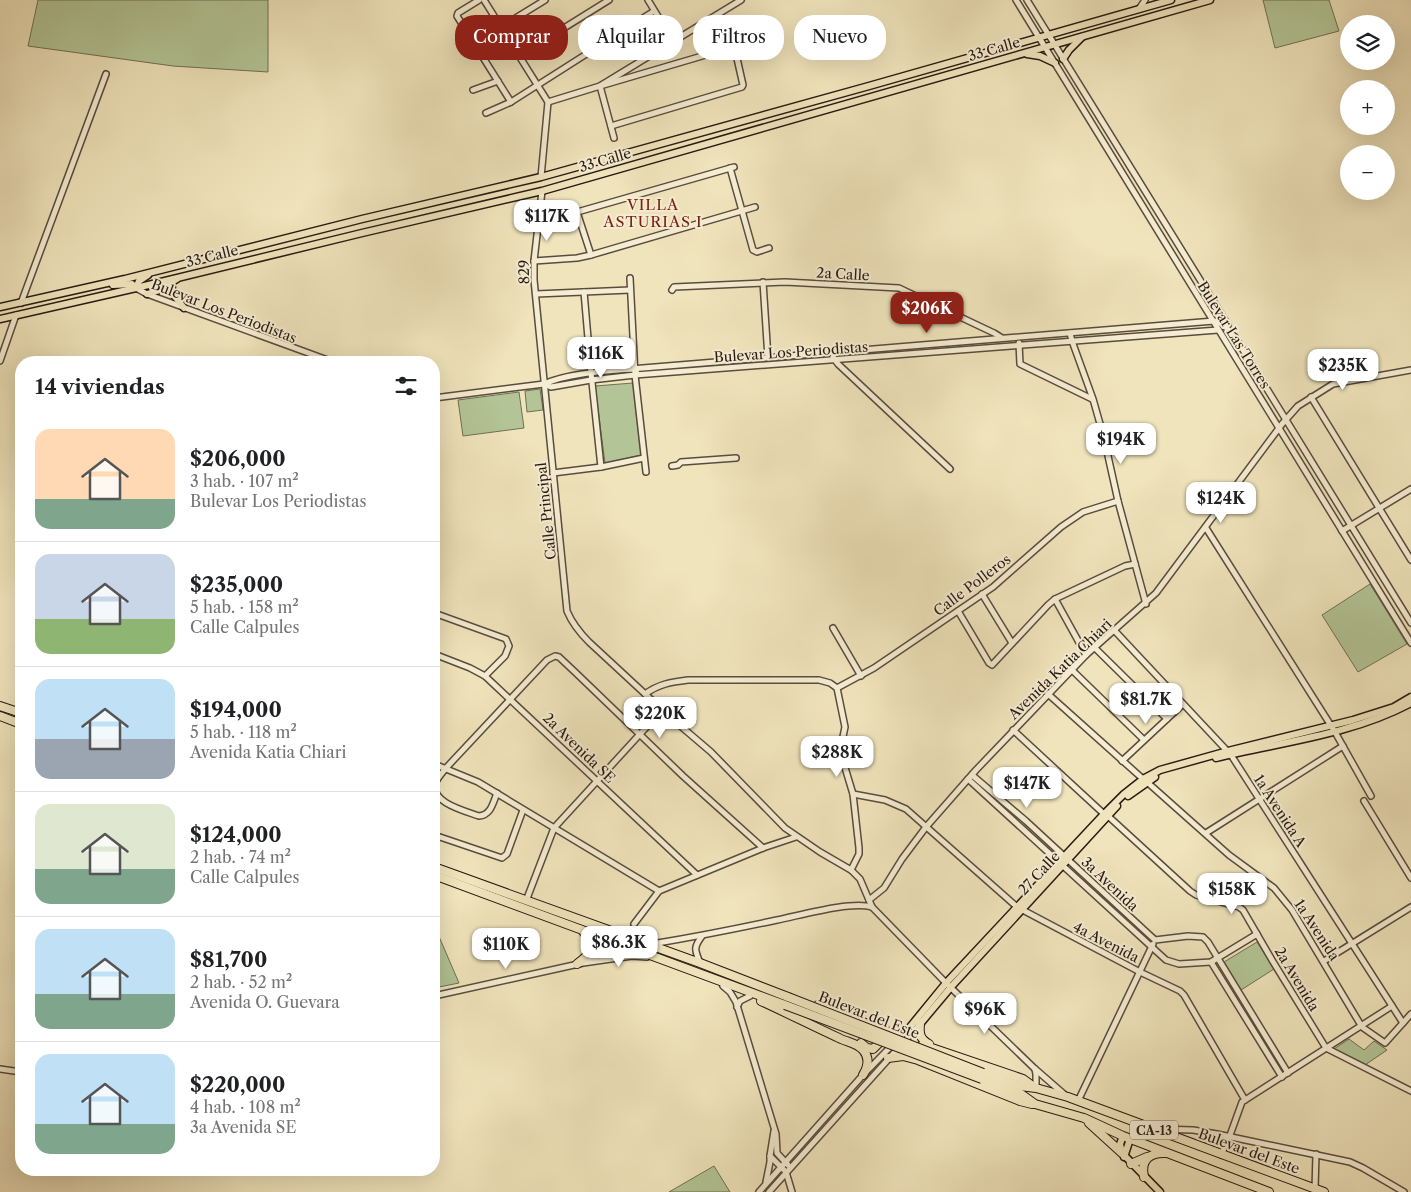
<!DOCTYPE html>
<html lang="es">
<meta charset="utf-8">
<style>
body{margin:0;font-family:"Libre Caslon Text",serif;background:#f2f2f2;color:#202124;height:100vh;display:flex;flex-direction:column;font-size:19px;white-space:nowrap}
*{box-sizing:border-box;margin:0}
p{font-size:16px;color:#757577}
.icon{flex:none;width:28px;height:28px;fill:none;stroke:currentColor;stroke-width:2;stroke-linecap:round;stroke-linejoin:round}
.map{position:relative;flex:1;overflow:hidden}
.drawer{position:absolute;left:15px;top:356px;width:425px;height:820px;display:flex;flex-direction:column;background:#fff;border-radius:20px;box-shadow:0 5px 20px #0002}
.drawer>*{flex:none}
.guide{position:absolute;left:455px;top:15px;width:475px;height:45px;display:flex;gap:10px}
.tools{position:absolute;left:1340px;top:15px;display:grid;gap:10px}
.tools a{display:grid;place-items:center;width:55px;height:55px;border-radius:50%;background:#fff;box-shadow:0 5px 20px #0002;font-size:25px}
.price{position:absolute;translate:-50% -42px;padding:0 11px;border-radius:10px;background:#fff;color:#222;font-size:16px;line-height:32px;filter:drop-shadow(0 1px 2px #0008)}
.price::after{content:'';position:absolute;left:50%;top:30px;width:15px;height:11px;margin-left:-8px;background:inherit;clip-path:polygon(0 0,100% 0,50% 100%)}
.price.selected{background:#8f2418;color:#fff}
ul{padding:0;list-style:none}
li{display:flex;align-items:center;gap:15px;height:125px;padding:0 20px}
li+li{border-top:1px solid #e0e0e0}
li span{display:grid;place-items:center;flex:none;width:140px;height:100px;border-radius:15px;color:#555}
li>.icon{margin-inline-start:auto}
span .icon{width:60px;height:60px;fill:#fffc;stroke-width:1}
li b{font-size:21px}
h2{display:flex;justify-content:space-between;align-items:center;height:60px;padding:0 20px;font-size:21px}
.chip{padding:0 18px;border-radius:20px;background:#fff;box-shadow:0 5px 20px #0002;font-size:18px;line-height:45px}
.chip.selected{background:#8f2418;color:#fff}
.map>svg:first-child{display:block}
.green{fill:#b3c596;stroke:#6e7054}
.lines{fill:none;stroke-linecap:round;stroke-linejoin:round}
.minor-casing{stroke:#5a4c3c;stroke-width:8}
.major-casing{stroke:#281a12;stroke-width:9}
.highway-casing{stroke:#281a12;stroke-width:10}
.minor{stroke:#f5edd3;stroke-width:5}
.major{stroke:#f0e4bc;stroke-width:6}
.highway{stroke:#f0e4bc;stroke-width:8}
.highway-bridge-casing{stroke:#281a12;stroke-width:10;stroke-linecap:butt}
.highway-bridge{stroke:#f0e4bc;stroke-width:8}
.labels{text-anchor:middle;dominant-baseline:central;stroke-width:4;stroke-linejoin:round;paint-order:stroke}
.shield{fill:#f5edd3;stroke:#66594c;stroke-width:1}
.shield-label{font-size:12px;font-weight:bold;fill:#281a12}
.street-label{font-size:14px;fill:#281a12;stroke:#f5edd3}
.neighbourhood-label{font-size:15px;letter-spacing:1px;fill:#7a1f14;stroke:#f5edd3}
</style>
<div class="map">
<svg width="1411" height="1192" viewBox="0 0 1411 1192">
<rect width="100%" height="100%" fill="#f0e4bc"/>
<filter id="stains"><feTurbulence type="fractalNoise" baseFrequency=".004" numOctaves="4"/><feColorMatrix values="0 0 0 0 .2 0 0 0 0 .09 0 0 0 0 .02 0 0 0 .5 -.17"/></filter>
<radialGradient id="worn" r=".72"><stop offset=".6" stop-color="#630" stop-opacity="0"/><stop offset="1" stop-color="#630" stop-opacity=".3"/></radialGradient>
<!-- green -->
<g class="green">
<path d="M38,0H268V72L173,66L28,46Z"/>
<path d="M1263,0H1329L1339,31L1275,48Z"/>
<path d="M633,383L641,455L605,463L595,386Z"/>
<path d="M540,389L543,410L527,412L525,391Z"/>
<path d="M519,392L524,428L463,436L458,400Z"/>
<path d="M1370,584L1407,644L1358,672L1322,615Z"/>
<path d="M434,925L459,983L434,988Z"/>
<path d="M1257,942L1274,969L1241,990L1224,962Z"/>
<path d="M1349,1039L1364,1050L1374,1041L1387,1050L1365,1065L1334,1049Z"/>
<path d="M714,1166L730,1192H669Z"/>
</g>
<g class="lines">
<!-- minor casing -->
<g class="minor-casing">
<g id="minor">
<path d="M479,0L458,13L457,16L511,102"/>
<path d="M484,0L548,102L541,177"/>
<path d="M648,0L673,41"/>
<path d="M1016,0L1411,643"/>
<path d="M1027,0L1228,325"/>
<path d="M1139,9L1145,0"/>
<path d="M501,27L545,0"/>
<path d="M519,56L609,0"/>
<path d="M473,90L498,81"/>
<path d="M548,102L600,86L741,0"/>
<path d="M486,113L511,102L654,11"/>
<path d="M611,126L742,87L743,85L736,54L731,48L726,49L718,21"/>
<path d="M614,138L600,86L726,49"/>
<path d="M730,168L753,250L757,252L769,248"/>
<path d="M542,191L534,261V280L567,611C572,623 579,632 589,642L670,717L711,752L785,828L820,852L851,870L860,879L872,907L946,983L1034,1068L1065,1095"/>
<path d="M577,212L591,255"/>
<path d="M539,223L734,167"/>
<path d="M534,261L577,258L591,255L755,207"/>
<path d="M630,278L635,375L646,472"/>
<path d="M763,282L768,358"/>
<path d="M136,288L147,294L333,362"/>
<path d="M672,290L674,287L785,282L899,288L994,333L1002,338"/>
<path d="M584,292L591,373L601,467"/>
<path d="M536,294L630,290"/>
<path d="M21,303L106,74"/>
<path d="M1070,333L1072,341L1093,399L1104,438L1118,501L1146,604"/>
<path d="M1235,337L1411,623"/>
<path d="M1019,343L1020,364L1092,399"/>
<path d="M833,357L838,364L950,469"/>
<path d="M0,361L16,315"/>
<path d="M635,375L1218,330"/>
<path d="M544,384L551,387L591,380L635,375L637,373"/>
<path d="M1311,397L1411,560"/>
<path d="M434,398L544,384C571,372 613,371 643,368L1214,321L1224,325L1236,339"/>
<path d="M672,466L678,465L681,462L736,458"/>
<path d="M553,473L601,467L644,458"/>
<path d="M1206,528L1335,732L1371,796"/>
<path d="M1342,531L1411,489"/>
<path d="M982,594L1012,643"/>
<path d="M1055,599L1086,655"/>
<path d="M958,611L989,663L992,665L1048,605L1055,599L1125,566L1135,564"/>
<path d="M434,613L506,639L509,646L505,656L485,676"/>
<path d="M833,628L861,676"/>
<path d="M1114,630L1231,755L1403,1023"/>
<path d="M1094,647L1167,719"/>
<path d="M434,654L470,668L485,676L697,875"/>
<path d="M1072,670L1144,740"/>
<path d="M837,688L874,668L993,587L1061,527L1083,512L1118,501"/>
<path d="M645,694C659,684 671,682 688,680H819L830,683L837,688L845,727L840,751L853,794L859,848V854L851,870"/>
<path d="M1048,694L1143,779"/>
<path d="M1013,730L1104,814"/>
<path d="M1122,761L1183,704"/>
<path d="M434,764L478,782L659,891"/>
<path d="M972,775L1026,821L1155,940L1188,936L1203,937L1208,942L1288,1073"/>
<path d="M968,779L1166,960L1179,964L1211,962L1257,934"/>
<path d="M1147,782L1229,855L1274,888L1292,910L1362,1027L1385,1043L1411,1014"/>
<path d="M497,793C493,803 491,815 479,816C465,811 428,802 436,782C438,777 443,772 446,768L547,660L555,656L559,657L576,673L683,776L763,848"/>
<path d="M853,794L885,800L906,809L1017,907L1140,972L1180,991L1184,995L1245,1100"/>
<path d="M1364,801L1411,878"/>
<path d="M1108,816L1190,891L1196,895L1239,907L1243,910L1272,960L1326,1048L1411,1091"/>
<path d="M1206,833L1343,746"/>
<path d="M434,835L502,858L507,854L523,810"/>
<path d="M869,900L884,888L902,859L926,827L976,770L1086,655L1156,593L1282,424L1298,406L1333,384L1411,370"/>
<path d="M526,901L554,828L662,710"/>
<path d="M634,924L659,891L763,848L796,837"/>
<path d="M652,944C694,937 735,929 777,920C802,915 850,901 872,907"/>
<path d="M588,961L632,939"/>
<path d="M1324,961L1411,907"/>
<path d="M1211,962L1282,1077"/>
<path d="M700,963C695,950 693,948 702,936"/>
<path d="M723,986L730,992L736,1002L776,1134L777,1153L788,1165"/>
<path d="M434,996L583,963L632,956L647,957"/>
<path d="M737,1007L740,1001L750,996"/>
<path d="M0,1069L21,1072"/>
<path d="M1035,1069L1036,1074V1088"/>
<path d="M1078,1101L1153,944"/>
<path d="M1158,1129L1193,1130L1217,1134L1350,1162L1363,1168L1404,1192"/>
<path d="M774,1131L770,1156L786,1172L792,1192"/>
<path d="M1221,1155L1229,1138L1242,1102L1392,1006"/>
<path d="M766,1182L770,1162V1156"/>
<path d="M1315,1189L1316,1154"/>
<path d="M759,1192L863,1075L905,1032"/>
<path d="M769,1192L920,1024"/>
</g>
</g>
<!-- major casing -->
<g class="major-casing">
<g id="major">
<path d="M1027,54L1040,56L1055,63"/>
<path d="M1063,59L1069,50L1082,37"/>
<path d="M171,283L173,294L184,308"/>
<path d="M113,285L132,284L136,288L139,281L148,275"/>
<path d="M147,294L157,291L177,279"/>
<path d="M0,307L125,279L362,219L541,177L869,86L1171,0"/>
<path d="M0,319L136,288L362,233L542,191L1210,0"/>
<path d="M1216,758C1281,742 1351,735 1411,703"/>
<path d="M1128,796L1155,777"/>
<path d="M920,1024L951,987L1117,806"/>
<path d="M906,1032L946,983L1104,814L1124,794L1143,779L1160,770L1228,751L1353,720L1394,707L1411,697"/>
<path d="M1123,1136L1120,1144L1122,1153L1160,1192"/>
<path d="M1124,1157L1130,1139"/>
</g>
</g>
<!-- highway casing -->
<g class="highway-casing">
<g id="highway">
<path d="M0,706L21,713"/>
<path d="M0,716L21,724"/>
<path d="M434,867L700,963L788,997"/>
<path d="M434,875L785,1005"/>
<path d="M577,964C593,952 595,948 583,931"/>
<path d="M761,1001C787,1013 813,1026 839,1038C846,1042 857,1043 863,1050C870,1058 868,1067 863,1075"/>
<path d="M818,1005L889,1032L897,1033L906,1032"/>
<path d="M920,1024C919,1034 920,1039 929,1044"/>
<path d="M861,1043L867,1048L873,1049L880,1042L881,1036"/>
<path d="M915,1049L923,1045L1023,1079L1034,1087"/>
<path d="M888,1058L903,1056L918,1060L1020,1101L1032,1104"/>
<path d="M983,1073L1020,1086L1036,1088L1068,1097L1324,1192"/>
<path d="M982,1079L1021,1094L1035,1104L1084,1118L1123,1136L1269,1192"/>
<path d="M1089,1123L1122,1153"/>
<path d="M1131,1164L1147,1157"/>
<path d="M1144,1177C1140,1160 1150,1152 1166,1153"/>
</g>
</g>
<!-- minor -->
<use href="#minor" class="minor"/>
<!-- major -->
<use href="#major" class="major"/>
<!-- highway -->
<use href="#highway" class="highway"/>
<!-- highway-bridge casing -->
<g class="highway-bridge-casing">
<g id="highway-bridge">
<path d="M788,997L983,1073"/>
<path d="M785,1005L982,1079"/>
</g>
</g>
<!-- highway-bridge -->
<use href="#highway-bridge" class="highway-bridge"/>
</g>
<g class="labels">
<!-- shield labels -->
<rect class="shield" x="1130" y="1120.5" width="48" height="19" rx="4"/>
<g class="shield-label">
<text x="1154" y="1130">CA-13</text>
</g>
<!-- street labels -->
<g class="street-label">
<text transform="translate(994 49) rotate(-16)">33 Calle</text>
<text transform="translate(605 160) rotate(-16)">33 Calle</text>
<text transform="translate(212 256) rotate(-14)">33 Calle</text>
<text transform="translate(524 272) rotate(-91)">829</text>
<text transform="translate(843 274) rotate(3)">2a Calle</text>
<text transform="translate(224 311) rotate(21)">Bulevar Los Periodistas</text>
<text transform="translate(1234 335) rotate(58)">Bulevar Las Torres</text>
<text transform="translate(791 352) rotate(-4)">Bulevar Los Periodistas</text>
<text transform="translate(546 511) rotate(-96)">Calle Principal</text>
<text transform="translate(972 585) rotate(-37)">Calle Polleros</text>
<text transform="translate(1060 669) rotate(-44)">Avenida Katia Chiari</text>
<text transform="translate(579 748) rotate(44)">2a Avenida SE</text>
<text transform="translate(1280 811) rotate(57)">1a Avenida A</text>
<text transform="translate(1039 873) rotate(-47)">27 Calle</text>
<text transform="translate(1110 884) rotate(43)">3a Avenida</text>
<text transform="translate(1317 930) rotate(57)">1a Avenida</text>
<text transform="translate(1106 942) rotate(27)">4a Avenida</text>
<text transform="translate(1297 979) rotate(59)">2a Avenida</text>
<text transform="translate(869 1015) rotate(21)">Bulevar del Este</text>
<text transform="translate(1249 1151) rotate(20)">Bulevar del Este</text>
</g>
<!-- neighbourhood labels -->
<g class="neighbourhood-label">
<text x="653" y="204">VILLA<tspan x="653" dy="17">ASTURIAS I</tspan></text>
</g>
</g>
<rect width="100%" height="100%" filter="url(#stains)"/>
<rect width="100%" height="100%" fill="url(#worn)"/>
</svg>
<div class="tools">
<a><svg class="icon" aria-label="layers" viewBox="0 0 24 24"><path d="M12 4l9 5-9 5-9-5zM3 14l9 5 9-5"/></svg></a>
<a>+</a>
<a>−</a>
</div>
<b class="price" style="left:547px;top:242px">$117K</b>
<b class="price selected" style="left:927px;top:334px">$206K</b>
<b class="price" style="left:601px;top:379px">$116K</b>
<b class="price" style="left:1343px;top:391px">$235K</b>
<b class="price" style="left:1121px;top:465px">$194K</b>
<b class="price" style="left:1221px;top:524px">$124K</b>
<b class="price" style="left:1146px;top:725px">$81.7K</b>
<b class="price" style="left:660px;top:739px">$220K</b>
<b class="price" style="left:837px;top:778px">$288K</b>
<b class="price" style="left:1027px;top:809px">$147K</b>
<b class="price" style="left:1232px;top:915px">$158K</b>
<b class="price" style="left:619px;top:968px">$86.3K</b>
<b class="price" style="left:506px;top:970px">$110K</b>
<b class="price" style="left:985px;top:1035px">$96K</b>
<div class="guide">
<a class="chip selected">Comprar</a>
<a class="chip">Alquilar</a>
<a class="chip">Filtros</a>
<a class="chip">Nuevo</a>
</div>
<section class="drawer">
<h2>14 viviendas<svg class="icon" aria-label="filters" viewBox="0 0 24 24"><path d="M4 7h16M4 17h16"/><circle cx="9" cy="7" r="2"/><circle cx="15" cy="17" r="2"/></svg></h2>
<ul>
<li><span style="background:linear-gradient(#ffd9b3 70%,#7fa58c 0)"><svg class="icon" aria-label="home" viewBox="0 0 24 24"><path d="M3 11l9-7 9 7M6 9v11h12V9"/></svg></span><div><b>$206,000</b><p>3 hab. · 107 m²</p><p>Bulevar Los Periodistas</p></div></li>
<li><span style="background:linear-gradient(#c9d6e8 65%,#8fb573 0)"><svg class="icon" aria-label="home" viewBox="0 0 24 24"><path d="M3 11l9-7 9 7M6 9v11h12V9"/></svg></span><div><b>$235,000</b><p>5 hab. · 158 m²</p><p>Calle Calpules</p></div></li>
<li><span style="background:linear-gradient(#bfe0f5 60%,#9aa5b1 0)"><svg class="icon" aria-label="home" viewBox="0 0 24 24"><path d="M3 11l9-7 9 7M6 9v11h12V9"/></svg></span><div><b>$194,000</b><p>5 hab. · 118 m²</p><p>Avenida Katia Chiari</p></div></li>
<li><span style="background:linear-gradient(#dfe7d0 65%,#7fa58c 0)"><svg class="icon" aria-label="home" viewBox="0 0 24 24"><path d="M3 11l9-7 9 7M6 9v11h12V9"/></svg></span><div><b>$124,000</b><p>2 hab. · 74 m²</p><p>Calle Calpules</p></div></li>
<li><span style="background:linear-gradient(#bfe0f5 65%,#7fa58c 0)"><svg class="icon" aria-label="home" viewBox="0 0 24 24"><path d="M3 11l9-7 9 7M6 9v11h12V9"/></svg></span><div><b>$81,700</b><p>2 hab. · 52 m²</p><p>Avenida O. Guevara</p></div></li>
<li><span style="background:linear-gradient(#bfe0f5 70%,#7fa58c 0)"><svg class="icon" aria-label="home" viewBox="0 0 24 24"><path d="M3 11l9-7 9 7M6 9v11h12V9"/></svg></span><div><b>$220,000</b><p>4 hab. · 108 m²</p><p>3a Avenida SE</p></div></li>
</ul>
</section>
</div>
